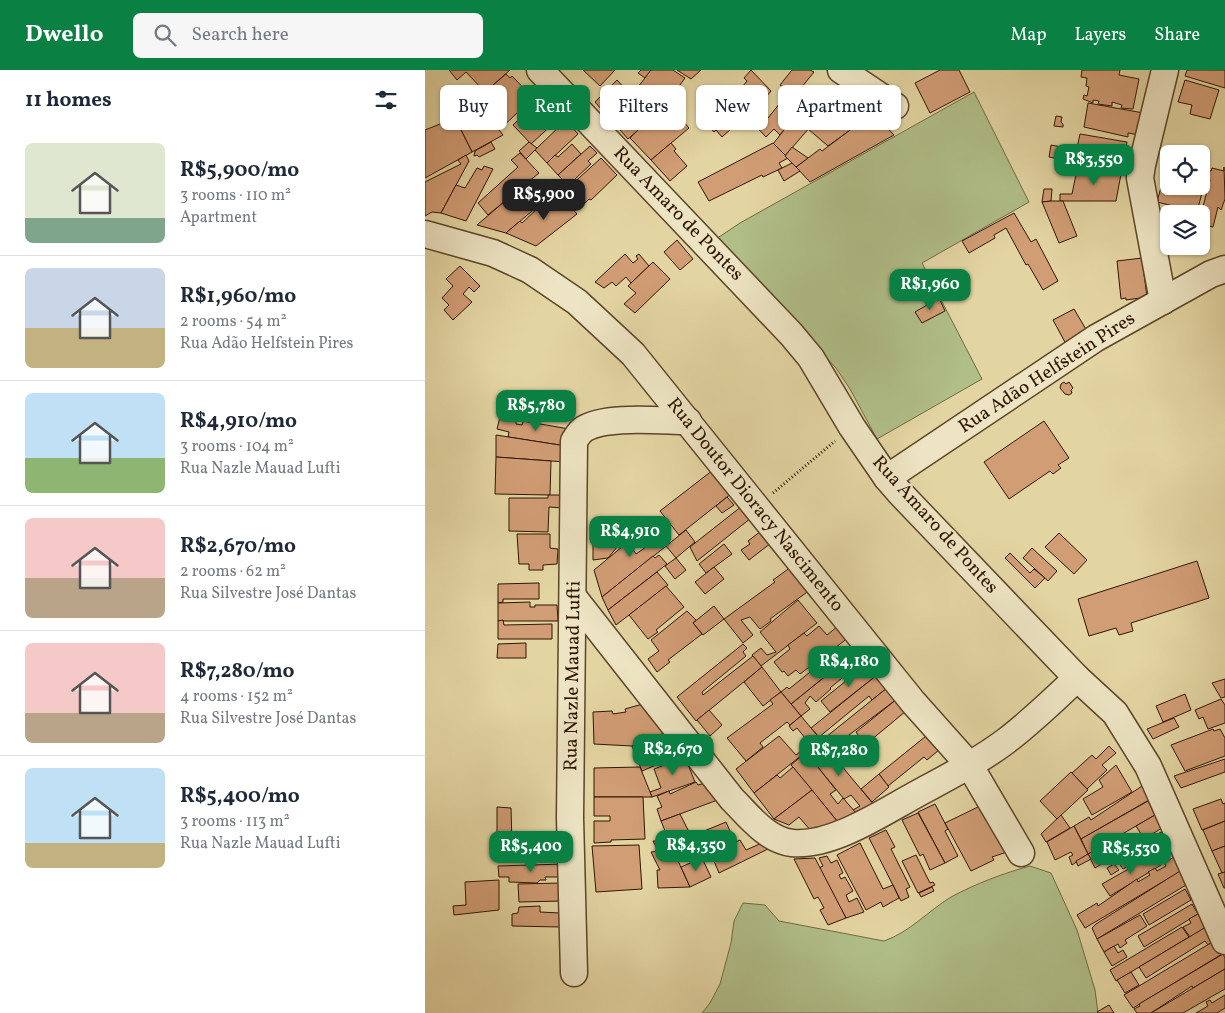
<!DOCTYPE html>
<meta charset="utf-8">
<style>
body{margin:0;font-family:Vollkorn,serif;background:#f6f6f7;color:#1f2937;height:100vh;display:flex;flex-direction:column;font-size:19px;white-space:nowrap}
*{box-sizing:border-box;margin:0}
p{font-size:16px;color:#747a83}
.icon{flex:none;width:28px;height:28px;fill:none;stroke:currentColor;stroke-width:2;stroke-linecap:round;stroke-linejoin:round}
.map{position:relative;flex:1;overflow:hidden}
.details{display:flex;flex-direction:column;background:#fff;width:425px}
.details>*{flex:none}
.banner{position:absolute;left:15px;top:15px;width:475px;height:45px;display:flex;gap:10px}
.controls{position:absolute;left:735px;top:75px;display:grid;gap:10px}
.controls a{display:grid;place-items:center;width:50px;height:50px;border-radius:8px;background:#fff;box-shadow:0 1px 4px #0004;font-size:25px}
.price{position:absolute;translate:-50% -42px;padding:0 11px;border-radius:10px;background:#0b8043;color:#fff;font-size:16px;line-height:32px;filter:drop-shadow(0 1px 2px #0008)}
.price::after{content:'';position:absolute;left:50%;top:30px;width:15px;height:11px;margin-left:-8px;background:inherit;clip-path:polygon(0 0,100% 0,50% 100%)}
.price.active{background:#222;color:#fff}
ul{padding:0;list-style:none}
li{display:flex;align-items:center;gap:15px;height:125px;padding:0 25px}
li+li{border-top:1px solid #e0e1e3}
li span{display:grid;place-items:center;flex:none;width:140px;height:100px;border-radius:8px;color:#555}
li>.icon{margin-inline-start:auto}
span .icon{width:60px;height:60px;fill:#fffc;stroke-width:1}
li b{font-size:21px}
h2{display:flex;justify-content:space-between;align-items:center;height:60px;padding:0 25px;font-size:21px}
.chip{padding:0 18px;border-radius:8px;background:#fff;box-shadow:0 1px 4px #0004;font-size:18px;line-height:45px}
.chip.active{background:#0b8043;color:#fff}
header{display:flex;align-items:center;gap:30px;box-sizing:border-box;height:70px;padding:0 25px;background:#0b8043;color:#fff}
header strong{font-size:24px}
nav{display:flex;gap:28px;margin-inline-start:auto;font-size:18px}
.search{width:350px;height:45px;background:#f6f6f7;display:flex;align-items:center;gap:12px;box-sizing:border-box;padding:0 18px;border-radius:8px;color:#747a83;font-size:19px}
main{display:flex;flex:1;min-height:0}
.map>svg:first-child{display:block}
.green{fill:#b0be88;stroke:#706a44}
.building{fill:#d19d75;stroke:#301500}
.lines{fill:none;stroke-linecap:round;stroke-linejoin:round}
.minor-casing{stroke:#5d4528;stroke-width:29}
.path{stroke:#301500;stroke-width:3;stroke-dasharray:1 2.5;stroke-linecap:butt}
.minor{stroke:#ede4c3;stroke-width:26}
.labels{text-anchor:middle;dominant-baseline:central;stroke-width:4.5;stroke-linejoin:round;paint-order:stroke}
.street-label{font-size:19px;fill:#301500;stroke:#ede4c3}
</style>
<header>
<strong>Dwello</strong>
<div class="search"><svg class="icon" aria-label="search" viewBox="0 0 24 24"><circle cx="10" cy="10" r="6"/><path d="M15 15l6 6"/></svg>Search here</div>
<nav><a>Map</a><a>Layers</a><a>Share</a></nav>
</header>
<main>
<section class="details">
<h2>11 homes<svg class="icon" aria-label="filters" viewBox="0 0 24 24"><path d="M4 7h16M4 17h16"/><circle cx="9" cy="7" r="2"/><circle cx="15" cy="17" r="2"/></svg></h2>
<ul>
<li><span style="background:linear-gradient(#dfe7d0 75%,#7fa58c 0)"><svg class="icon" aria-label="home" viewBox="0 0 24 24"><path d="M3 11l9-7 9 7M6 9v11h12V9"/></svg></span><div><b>R$5,900/mo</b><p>3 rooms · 110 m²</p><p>Apartment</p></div></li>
<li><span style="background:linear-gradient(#c9d6e8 60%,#c2b280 0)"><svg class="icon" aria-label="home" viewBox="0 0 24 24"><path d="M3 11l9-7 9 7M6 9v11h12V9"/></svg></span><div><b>R$1,960/mo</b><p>2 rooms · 54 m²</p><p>Rua Adão Helfstein Pires</p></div></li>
<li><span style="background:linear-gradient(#bfe0f5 65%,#8fb573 0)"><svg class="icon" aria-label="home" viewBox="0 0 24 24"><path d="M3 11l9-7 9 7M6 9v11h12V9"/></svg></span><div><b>R$4,910/mo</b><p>3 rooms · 104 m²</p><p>Rua Nazle Mauad Lufti</p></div></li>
<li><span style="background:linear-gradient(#f6c9c9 60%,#b9a48a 0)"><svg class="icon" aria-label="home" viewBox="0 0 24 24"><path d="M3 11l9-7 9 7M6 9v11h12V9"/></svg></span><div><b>R$2,670/mo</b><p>2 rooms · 62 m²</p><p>Rua Silvestre José Dantas</p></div></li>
<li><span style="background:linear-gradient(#f6c9c9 70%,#b9a48a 0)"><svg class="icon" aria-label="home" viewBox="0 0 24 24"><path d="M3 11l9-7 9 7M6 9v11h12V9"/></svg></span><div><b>R$7,280/mo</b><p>4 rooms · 152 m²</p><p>Rua Silvestre José Dantas</p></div></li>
<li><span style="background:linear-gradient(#bfe0f5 75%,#c2b280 0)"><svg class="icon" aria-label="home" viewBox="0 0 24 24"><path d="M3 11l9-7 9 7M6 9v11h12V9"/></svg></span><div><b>R$5,400/mo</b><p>3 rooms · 113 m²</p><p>Rua Nazle Mauad Lufti</p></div></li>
</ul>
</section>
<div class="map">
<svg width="800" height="943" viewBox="0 0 800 943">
<rect width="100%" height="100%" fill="#e3d5a2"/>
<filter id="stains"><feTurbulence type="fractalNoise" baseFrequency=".004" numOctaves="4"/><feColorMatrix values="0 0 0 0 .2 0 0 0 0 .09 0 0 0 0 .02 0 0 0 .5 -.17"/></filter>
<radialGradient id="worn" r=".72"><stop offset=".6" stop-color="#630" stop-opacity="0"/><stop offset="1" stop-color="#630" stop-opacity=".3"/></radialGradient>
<!-- green -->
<g class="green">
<path d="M549,22L604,132L497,193L557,309L452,369L425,319L411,298L291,169L315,153Z"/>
<path d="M605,796L626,803L652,860L670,920L673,943H277L285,933L295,914L306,873L309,851L318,833L340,835L354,851L459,871C485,862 503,841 526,827C550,814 579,803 605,796Z"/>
</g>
<!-- building -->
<g class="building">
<path d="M24,0H85L60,22L41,2L32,10Z"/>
<path d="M158,0H190L175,16Z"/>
<path d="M216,0H226L220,8L213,3Z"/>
<path d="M226,0H248L260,8L247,26L236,17L228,27L213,17Z"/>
<path d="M252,0H276L266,9Z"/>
<path d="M326,0L346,21L341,27L336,23L317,41L312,36L316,32L310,26L322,11L319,8Z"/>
<path d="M367,0H385L389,2L376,18L386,26L355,65L349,59L341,67L325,50L334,40L343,48L359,28L354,24L359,18L355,15Z"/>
<path d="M515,0H534L545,22L505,43L490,13Z"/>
<path d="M657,0H695L694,5L714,9L708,39L696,38L697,35L687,32V36L673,34L674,31L668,30V33L658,29L659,25L662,26L664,17L661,16L662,8L656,7Z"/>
<path d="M762,0H800V18L760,6Z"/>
<path d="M81,4L85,8L87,6L108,28L74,60L78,65L47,82L30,48Z"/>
<path d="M192,10L206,25L184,48L170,32Z"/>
<path d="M760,10L794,20L785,49L765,44L767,35L753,32Z"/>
<path d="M211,19L224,29L210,45L220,54L203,69L187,51Z"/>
<path d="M388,23L404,35L360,86L348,74Z"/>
<path d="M414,27L429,39H433L442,48L403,76L383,59Z"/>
<path d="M298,29L316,50L297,67L291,60L289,62L276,48Z"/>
<path d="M112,32L130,52L106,74L88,55Z"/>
<path d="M663,33L724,44L720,66L703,63V67L659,57Z"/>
<path d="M247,38L264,58L226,90L205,68L221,52L225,56Z"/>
<path d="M448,43L469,65L385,112L371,97L395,79L397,81Z"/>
<path d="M631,46L637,47L636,52L638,54V57L629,56Z"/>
<path d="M30,48L47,82L0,108V60Z"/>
<path d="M141,50L153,64L122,93L110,80Z"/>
<path d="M655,64L702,72L699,89L715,92L712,103L689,98L690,95L650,87Z"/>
<path d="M66,72L70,79L54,87L52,85L49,86L50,81Z"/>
<path d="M104,72L112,78L101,89L94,81Z"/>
<path d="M246,73L251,79L249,81L262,96L245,111L226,90Z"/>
<path d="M348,73L363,88L354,93L357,98L338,107L337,105L284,131L273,112Z"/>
<path d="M147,74L156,84L133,105L122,93L130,85L133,87Z"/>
<path d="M626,75L637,77L635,89L624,87Z"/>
<path d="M165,76L172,83L163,91L166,94L150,109L151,111L144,117L133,105Z"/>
<path d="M753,76L782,83L779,95L776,94V84H751Z"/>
<path d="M367,77L383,88L371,97L360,86Z"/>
<path d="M95,83L114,103L63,145L53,133L93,97L86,90Z"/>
<path d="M41,85L44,91L16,143L7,142L0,146V112L36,94L33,90Z"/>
<path d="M744,87V116H776V94L784,96L772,142L732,132Z"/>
<path d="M176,88L192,105L166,130L164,129L159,134L143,118Z"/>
<path d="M367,93L375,101L359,111L353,100Z"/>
<path d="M653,95L696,104L691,131H635V124H647Z"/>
<path d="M59,96L68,99L41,151L16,143L31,115L40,118L52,98L57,100Z"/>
<path d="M799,97L800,129L796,140L793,137L788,157L776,154V144L785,110L782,109L784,101H786L787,98L799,101Z"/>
<path d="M106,109L114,118L122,112L131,121L81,163L52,155Z"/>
<path d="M619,119H627L626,131L617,132Z"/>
<path d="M131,121L152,144L111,176L81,163L95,151L97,153Z"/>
<path d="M626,131H638L652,166L634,173L617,132Z"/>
<path d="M589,143L606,172L611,169L633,211L618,220L603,194L601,195L581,158L569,165L570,168L544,183L537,171Z"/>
<path d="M252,170L268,189L255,200L239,182Z"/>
<path d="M200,184L208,193L213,189L211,186L214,184L224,196L206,213L201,207L191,216L187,212L179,218L170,212Z"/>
<path d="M717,188L722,227L701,230V228L696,229L692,191Z"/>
<path d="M228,192L245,209L210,243L199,234L211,223L203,216Z"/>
<path d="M35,196L55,216L49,222L44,217L38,224L47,232L28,250L19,240L24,235L17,228L28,216L21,209Z"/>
<path d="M514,228L520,241L497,253L490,242Z"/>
<path d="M649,239L662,261L641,274L628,250Z"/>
<path d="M639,312L641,314L644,312L648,318L646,320L647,323L644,325L640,324L635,318L636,314Z"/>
<path d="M75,347L91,351V354L97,355L98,351L150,360L141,376L83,367L84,362L72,359Z"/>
<path d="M619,351L644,388L633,395L636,398L628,404L625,401L584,429L559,392Z"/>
<path d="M71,365L141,376L140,392L71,387Z"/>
<path d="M71,387L126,391L125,425L70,424Z"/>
<path d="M288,400L307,423L254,465L235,441Z"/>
<path d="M123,425H140L138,438L124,437L123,462L84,461V428H123Z"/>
<path d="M302,427L309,435L297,443L291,436Z"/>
<path d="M317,436L326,448L272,491L265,477Z"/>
<path d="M226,448L245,473L177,527L169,500L203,472L211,484L221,477L219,475L226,470L224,467L217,471L212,464L206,468L204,465Z"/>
<path d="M261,460L270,472L251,488L241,476Z"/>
<path d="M336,461L346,473L324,490L316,480L325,474L323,471Z"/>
<path d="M634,463L662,490L649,504L620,477Z"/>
<path d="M92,464H125V478L133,479L132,494L118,495V500H104V494H94Z"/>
<path d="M168,470H198L183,488L168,490Z"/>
<path d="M299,474L307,484L281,503L274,494Z"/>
<path d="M607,478L632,501L623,511L598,488Z"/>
<path d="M585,483L605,503L609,499L620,508L610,518L580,488Z"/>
<path d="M234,485L242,494L183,540L177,527L228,486L230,488Z"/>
<path d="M251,488L261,500L250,509L240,496Z"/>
<path d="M772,491L784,528L706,553L708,561L694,565L691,558L664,566L653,529Z"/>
<path d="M289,497L299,509L280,524L270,512Z"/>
<path d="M366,497L385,520L345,549L346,551L335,559L325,547L316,550L328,565L318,573L299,549L350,512L348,510Z"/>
<path d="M232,502L243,515L191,555L183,540Z"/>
<path d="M114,513V529H78V532L73,533V514Z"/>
<path d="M241,516L259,537L231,560L233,562L223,569L204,545Z"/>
<path d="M373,530L392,553L336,596L327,585L336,578L342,585L351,582L335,562Z"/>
<path d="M105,532V537H110V535H132L133,551H73V533Z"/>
<path d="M289,536L299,549L278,565L268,553Z"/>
<path d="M262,541L271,550L268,553L277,564L243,590L245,592L232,602L223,589L234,581L226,570Z"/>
<path d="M78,550L79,555L127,554V569H73V551Z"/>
<path d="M394,556L402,565L413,556L423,568L375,604L371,600L363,606L359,601L357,602L349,592L365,579L363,575L379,563L382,566Z"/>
<path d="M101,573V588H72L73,574Z"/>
<path d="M318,574L322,578L318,582L321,586L277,622L278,625L328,586L337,597L271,651L252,627Z"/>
<path d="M432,581L442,594L431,602L428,599L405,618L406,619L391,632L385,626L380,633L385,639L376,646L366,634Z"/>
<path d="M442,594L452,605L405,642L396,631Z"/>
<path d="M337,597L356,622L338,636L319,612Z"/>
<path d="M390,598L398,608L366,634L356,622L362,617L364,619Z"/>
<path d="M452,605L462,618L447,630L444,626L394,667L386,658Z"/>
<path d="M800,609V627L796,628L787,613Z"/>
<path d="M462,618L472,629L404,680L396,671Z"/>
<path d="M356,622L376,646L365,655L362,652L335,673L338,677L321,691L302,668L348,634L345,630Z"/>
<path d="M760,624L766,640L738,652L731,636Z"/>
<path d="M472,629L481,641L440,675L431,662Z"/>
<path d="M796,629L800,635V653L783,659L778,647L774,649L770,640Z"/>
<path d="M221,633L244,661L207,676L169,674L168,642L187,641L188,644L201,642L200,639Z"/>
<path d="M284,640L297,655L285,666L272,650Z"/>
<path d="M376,646L396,670L329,723L311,699L354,666L371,685L385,674L372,658L368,661L364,656Z"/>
<path d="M749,648L754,657L728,669L722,659Z"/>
<path d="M788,659L789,661L795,659L800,668V686L760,701L746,675Z"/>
<path d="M501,666H502L514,680L502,690L499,687L463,716L454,704Z"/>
<path d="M221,671L231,695L217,701L207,676Z"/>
<path d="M396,671L449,735L431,743L428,740L435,736L426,725L419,729L391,695L393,693L383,680Z"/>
<path d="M684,676L691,683L677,695L682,700L662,719L647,703L667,685L671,689Z"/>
<path d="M381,682L411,720L405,724L413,734L418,728L431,743L413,752L366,695Z"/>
<path d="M260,687L270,712L227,727L225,722L236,718L229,699Z"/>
<path d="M800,689V702L756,718L749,706Z"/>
<path d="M691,695L707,722L667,745L658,729L678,717L674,710Z"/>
<path d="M215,697L227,727H169V698Z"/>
<path d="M368,697L387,720L349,749L329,723L352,705L355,708Z"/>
<path d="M646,702L663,720L632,749L615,731Z"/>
<path d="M454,704L464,717L447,732L436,719Z"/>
<path d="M271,712L273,715L284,712L298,728L236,751L232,739L237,737L232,726L244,721L245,724Z"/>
<path d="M717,716L724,730L656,769L649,756L664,747L666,750Z"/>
<path d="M387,720L412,751L386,761L374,747L364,755L349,749Z"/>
<path d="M169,727H218L220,769L186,770V772L169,773V751H185V746H169Z"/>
<path d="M796,729L798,734L800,733V751L777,760L768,739Z"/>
<path d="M723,731L730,745L663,784L656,769Z"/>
<path d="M510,734L523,759L520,761L533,786L520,793L493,742Z"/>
<path d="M557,735L582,782L567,787L569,790L546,801L520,753Z"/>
<path d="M72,737L86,738L87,775H72Z"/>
<path d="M493,743L520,793L505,800L498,784L495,786L477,750Z"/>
<path d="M255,744L265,764L245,773L236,751Z"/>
<path d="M636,745L645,758L621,772L616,764Z"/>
<path d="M730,745L737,758L719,769L711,756Z"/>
<path d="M800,751V776L787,781L778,760Z"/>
<path d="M301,752L305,761L293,766L298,775L269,789L262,772L268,770L267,766Z"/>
<path d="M649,756L663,784L647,795L644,787L648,785L646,782L630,790L622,772Z"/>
<path d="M461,760L470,777L466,779L485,817L481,819L484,827L476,831L444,768Z"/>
<path d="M736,762L743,773L698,799L691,789Z"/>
<path d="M702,764L708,775L670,798L663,784L690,768L692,770Z"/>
<path d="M315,770L321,780L337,773L343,779L294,803L286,784Z"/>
<path d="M228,771H244L265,817L233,818L232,800H235L226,782L233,781Z"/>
<path d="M435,773L458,819L468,815L474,828L458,837L456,832L441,840L412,785Z"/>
<path d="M138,774V788L88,790V792L74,791L73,788L72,775Z"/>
<path d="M214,775L217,819L171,822L167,776Z"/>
<path d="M800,776V802L797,803L787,781Z"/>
<path d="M663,784L666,789L653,796L651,791Z"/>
<path d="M730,784L736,795L685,826L677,814Z"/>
<path d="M491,785L505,813L508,812L510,815L493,823L477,791Z"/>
<path d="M402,786L406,793L412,790L418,803L414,805L416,809L420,807L428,821L421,825L424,832L432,828L439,842L421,848L394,798L398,796L394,788Z"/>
<path d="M749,787L756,801L660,858L652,845L672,833L673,836L712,809L713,812L725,805L723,802L730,798L732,801L741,796L739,793Z"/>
<path d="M277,788L286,807L265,817L256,797Z"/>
<path d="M390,788L421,848L403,855L395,840L399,838L393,827L389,829L369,789Z"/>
<path d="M138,794V807H120L121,810H115L112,813L84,812V807H74L73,796Z"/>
<path d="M689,794L694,800L686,805L682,798Z"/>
<path d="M755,801L761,815L672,869L667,858L671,854Z"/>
<path d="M800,802V818H799L793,804Z"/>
<path d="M74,810V840L29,845L28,836L41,835L40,812Z"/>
<path d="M138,813V831L94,832L93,814Z"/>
<path d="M507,817L509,821L496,827L494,823Z"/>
<path d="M760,819L766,830L724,855L718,844Z"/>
<path d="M767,834L773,844L719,877L713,866Z"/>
<path d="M115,836V842L135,843V857L87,856V844L93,843L94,837Z"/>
<path d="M773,844L781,857L765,867L758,857L766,853L764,849Z"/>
<path d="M715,845L722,856L700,870L702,873L695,878L693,874L679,882L672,869Z"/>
<path d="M757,857L764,867L691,911L685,900Z"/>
<path d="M781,857L790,871L783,875L780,871L721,908L714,897Z"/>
<path d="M789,871L797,884L708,938L699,925Z"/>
<path d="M689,876L693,883L698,880L702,887L687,896L679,882Z"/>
<path d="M798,884L800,888V899L768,918L767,916L726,943H712L709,939L715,936L714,934Z"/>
<path d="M800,899V919L758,943H726Z"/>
<path d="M706,902L714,915L700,923L692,910Z"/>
<path d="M800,925V938L792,943H771L783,936L781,932L785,930L787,933Z"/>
<path d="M684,935L689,943H673L672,942Z"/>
</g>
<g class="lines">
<!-- minor casing -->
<g class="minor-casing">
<g id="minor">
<path d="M115,0L366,264L386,288L427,357L462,408L475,423L652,608L690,643L723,696L800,871"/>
<path d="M416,0L470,36"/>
<path d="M0,164L68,183L105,200L152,232L208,284L488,632L545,696L596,783"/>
<path d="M738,231L715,108L717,95L740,0"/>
<path d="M462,408L671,268L786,204L800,199"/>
<path d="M149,528L307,729C324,746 342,770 367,773C406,777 457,743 490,725C521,708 553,692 581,671C607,651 629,630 652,608"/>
<path d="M149,903L145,748L149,371C152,367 154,362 159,359C181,345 236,351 263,351"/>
</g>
</g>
<!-- path -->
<path class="path" d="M348,423L410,371"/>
<!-- minor -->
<use href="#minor" class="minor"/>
</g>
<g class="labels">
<!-- street labels -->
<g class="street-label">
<text transform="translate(253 144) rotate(46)">Rua Amaro de Pontes</text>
<text transform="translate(622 303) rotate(-33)">Rua Adão Helfstein Pires</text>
<text transform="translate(330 435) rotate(51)">Rua Doutor Dioracy Nascimento</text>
<text transform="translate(510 455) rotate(48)">Rua Amaro de Pontes</text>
<text transform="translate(148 606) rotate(-89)">Rua Nazle Mauad Lufti</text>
</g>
</g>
<rect width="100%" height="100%" filter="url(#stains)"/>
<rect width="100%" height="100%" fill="url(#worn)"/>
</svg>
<div class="controls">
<a><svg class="icon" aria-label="locate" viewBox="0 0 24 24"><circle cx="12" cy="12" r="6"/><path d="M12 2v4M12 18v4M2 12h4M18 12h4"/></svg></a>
<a><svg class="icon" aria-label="layers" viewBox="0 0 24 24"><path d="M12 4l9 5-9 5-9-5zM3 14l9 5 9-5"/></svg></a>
</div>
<b class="price" style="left:669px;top:116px">R$3,550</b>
<b class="price active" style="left:119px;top:151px">R$5,900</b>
<b class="price" style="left:505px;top:241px">R$1,960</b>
<b class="price" style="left:111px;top:362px">R$5,780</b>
<b class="price" style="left:205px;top:488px">R$4,910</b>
<b class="price" style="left:424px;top:618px">R$4,180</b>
<b class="price" style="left:248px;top:706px">R$2,670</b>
<b class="price" style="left:414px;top:707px">R$7,280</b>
<b class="price" style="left:271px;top:802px">R$4,350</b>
<b class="price" style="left:106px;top:803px">R$5,400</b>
<b class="price" style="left:706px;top:805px">R$5,530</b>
<div class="banner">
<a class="chip">Buy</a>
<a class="chip active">Rent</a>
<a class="chip">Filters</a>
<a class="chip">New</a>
<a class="chip">Apartment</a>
</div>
</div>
</main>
